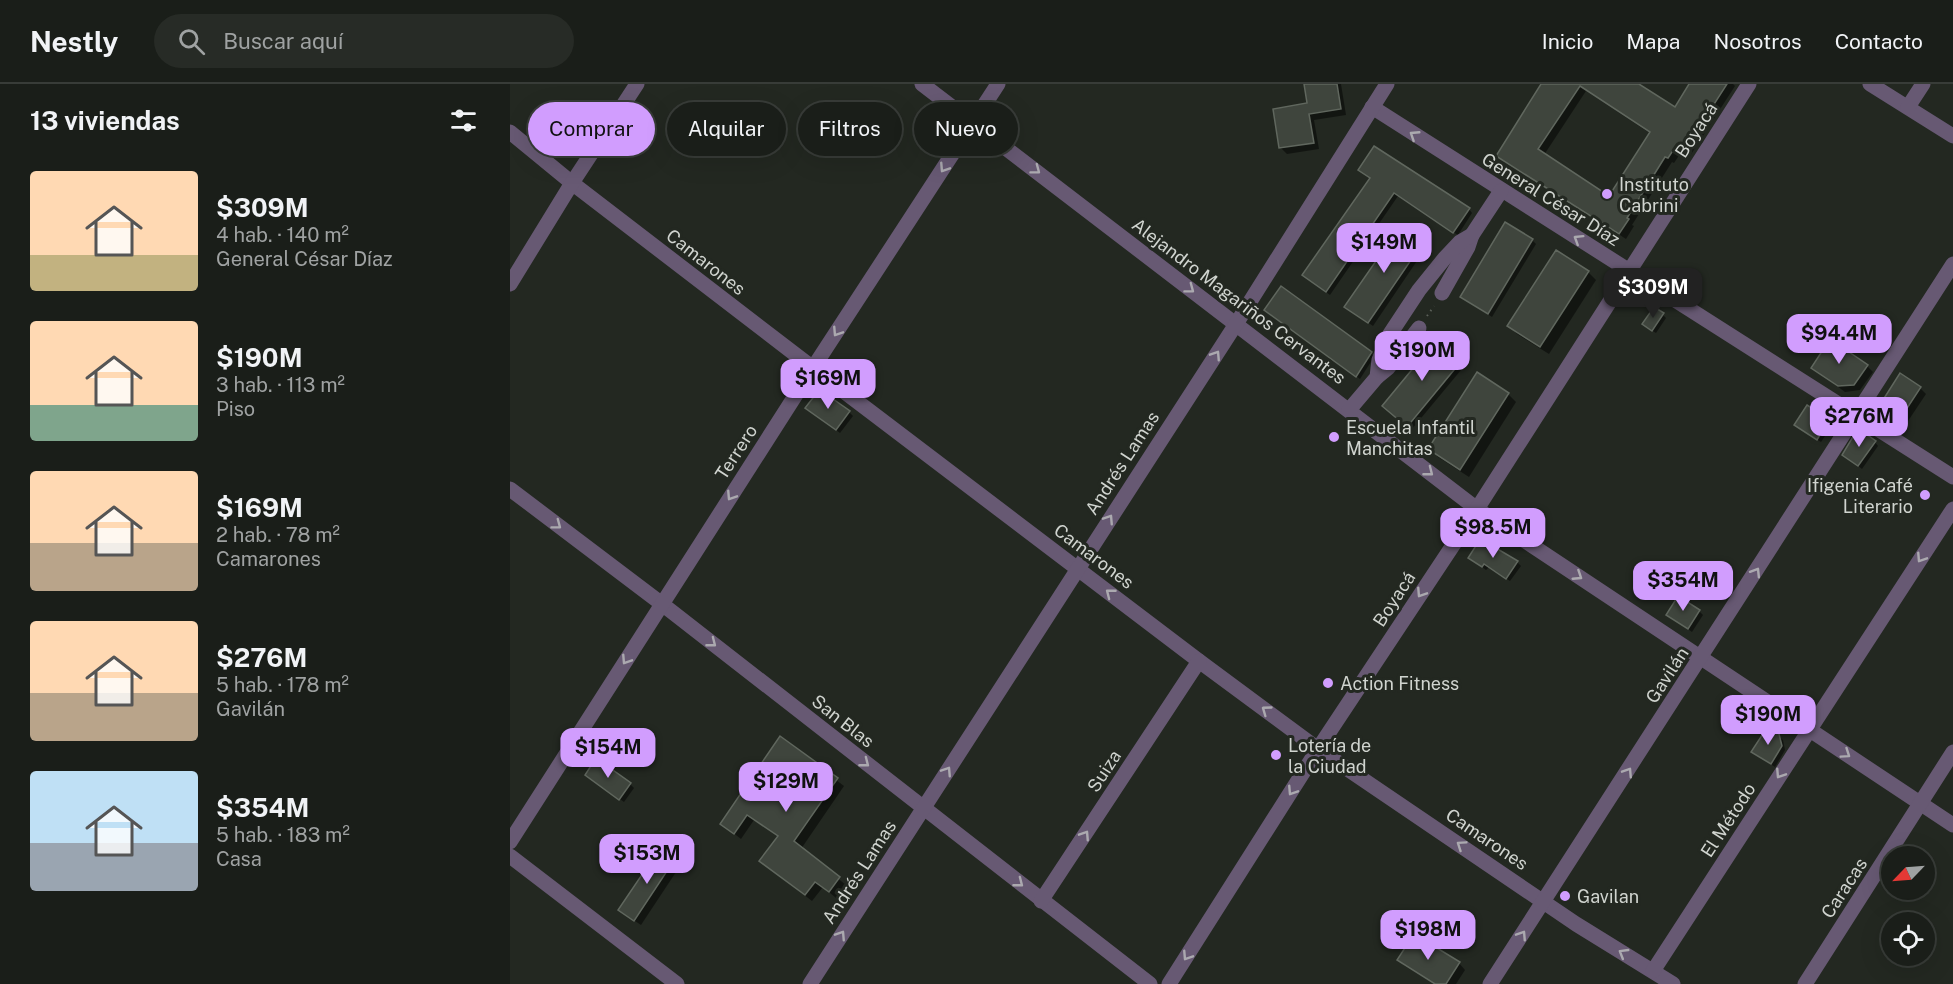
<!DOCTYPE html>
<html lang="es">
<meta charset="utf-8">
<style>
body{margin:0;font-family:"Public Sans",sans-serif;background:#272b26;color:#f1f3f6;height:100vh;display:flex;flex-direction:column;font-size:22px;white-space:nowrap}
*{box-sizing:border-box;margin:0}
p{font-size:20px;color:#9fa2a2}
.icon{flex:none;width:33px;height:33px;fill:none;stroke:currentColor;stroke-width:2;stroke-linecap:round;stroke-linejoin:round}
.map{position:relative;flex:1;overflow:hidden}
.drawer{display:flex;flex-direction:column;background:#1a1e19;width:510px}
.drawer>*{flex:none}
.banner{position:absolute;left:18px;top:18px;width:570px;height:54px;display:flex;gap:12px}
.needle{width:39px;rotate:245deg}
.fabs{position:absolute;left:1371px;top:762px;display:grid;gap:12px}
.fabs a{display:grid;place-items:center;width:54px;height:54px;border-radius:50%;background:#1a1e19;box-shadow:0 6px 24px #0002,0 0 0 2px #383c38;font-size:30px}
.price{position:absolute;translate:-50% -51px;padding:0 14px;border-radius:12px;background:#d19dfe;color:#111;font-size:20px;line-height:39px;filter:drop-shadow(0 2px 3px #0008)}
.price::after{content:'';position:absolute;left:50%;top:36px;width:18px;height:14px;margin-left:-9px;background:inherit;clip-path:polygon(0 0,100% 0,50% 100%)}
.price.selected{background:#222;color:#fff}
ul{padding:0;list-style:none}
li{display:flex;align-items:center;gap:18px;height:150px;padding:0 30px}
li span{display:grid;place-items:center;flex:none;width:168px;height:120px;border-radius:6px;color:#555}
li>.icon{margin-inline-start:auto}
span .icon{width:72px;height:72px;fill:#fffc;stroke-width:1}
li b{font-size:26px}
h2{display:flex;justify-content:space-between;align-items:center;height:72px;padding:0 30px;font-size:26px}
.pill{padding:0 21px;border-radius:27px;background:#1a1e19;box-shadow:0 6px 24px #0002,0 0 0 2px #383c38;font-size:21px;line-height:54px}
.pill.selected{background:#d19dfe;color:#111}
header{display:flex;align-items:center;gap:36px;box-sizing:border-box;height:84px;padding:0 30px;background:#1a1e19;border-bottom:2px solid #383c38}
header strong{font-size:28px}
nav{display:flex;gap:33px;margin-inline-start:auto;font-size:21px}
.search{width:420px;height:54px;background:#272b26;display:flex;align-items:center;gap:15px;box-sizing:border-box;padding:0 21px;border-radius:33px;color:#9fa2a2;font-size:22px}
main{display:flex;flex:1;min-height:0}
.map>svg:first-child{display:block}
.shadow{fill:#0007;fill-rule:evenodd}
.building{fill:#3f453d;stroke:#60675e;stroke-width:1.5;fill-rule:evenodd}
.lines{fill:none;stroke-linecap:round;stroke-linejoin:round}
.path{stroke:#5b6059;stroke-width:2;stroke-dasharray:1.5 4.5;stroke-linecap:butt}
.minor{stroke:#675973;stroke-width:15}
.oneway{stroke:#aba9af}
.poi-dot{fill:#d19dfe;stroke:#232821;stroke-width:2}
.labels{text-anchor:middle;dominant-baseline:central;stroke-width:6;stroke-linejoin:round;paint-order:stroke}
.street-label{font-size:18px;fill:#d0d4cf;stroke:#232821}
.poi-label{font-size:18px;fill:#d0d4cf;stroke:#232821;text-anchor:start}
</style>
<header>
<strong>Nestly</strong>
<div class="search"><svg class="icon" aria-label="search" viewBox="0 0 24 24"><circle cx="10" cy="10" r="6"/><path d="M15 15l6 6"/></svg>Buscar aquí</div>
<nav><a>Inicio</a><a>Mapa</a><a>Nosotros</a><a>Contacto</a></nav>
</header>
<main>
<section class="drawer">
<h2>13 viviendas<svg class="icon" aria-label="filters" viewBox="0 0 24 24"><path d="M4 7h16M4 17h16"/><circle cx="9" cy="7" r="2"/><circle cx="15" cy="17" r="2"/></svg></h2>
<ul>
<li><span style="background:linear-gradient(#ffd9b3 70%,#c2b280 0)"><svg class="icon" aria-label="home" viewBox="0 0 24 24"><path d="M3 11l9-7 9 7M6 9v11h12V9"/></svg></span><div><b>$309M</b><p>4 hab. · 140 m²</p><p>General César Díaz</p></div></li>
<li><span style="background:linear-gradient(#ffd9b3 70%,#7fa58c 0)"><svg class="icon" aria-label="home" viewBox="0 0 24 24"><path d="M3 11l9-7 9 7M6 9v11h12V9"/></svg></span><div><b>$190M</b><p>3 hab. · 113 m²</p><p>Piso</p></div></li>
<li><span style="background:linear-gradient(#ffd9b3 60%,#b9a48a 0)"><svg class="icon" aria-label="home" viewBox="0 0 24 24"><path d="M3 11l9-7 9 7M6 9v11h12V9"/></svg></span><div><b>$169M</b><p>2 hab. · 78 m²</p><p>Camarones</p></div></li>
<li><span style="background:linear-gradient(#ffd9b3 60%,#b9a48a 0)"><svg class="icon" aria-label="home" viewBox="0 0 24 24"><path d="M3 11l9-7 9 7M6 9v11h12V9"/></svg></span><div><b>$276M</b><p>5 hab. · 178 m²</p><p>Gavilán</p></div></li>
<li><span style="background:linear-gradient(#bfe0f5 60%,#9aa5b1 0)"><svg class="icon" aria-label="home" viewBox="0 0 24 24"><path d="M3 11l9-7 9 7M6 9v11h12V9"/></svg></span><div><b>$354M</b><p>5 hab. · 183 m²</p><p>Casa</p></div></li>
</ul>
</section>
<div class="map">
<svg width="1443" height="900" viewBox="0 0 1443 900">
<rect width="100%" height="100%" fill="#232821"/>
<!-- shadow -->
<g class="shadow">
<path d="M796,0H831L836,31L804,36L809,65L777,70L771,64L799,21Z"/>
<path d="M1033,0H1126L1165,25L1181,0H1223L1225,2L1180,72L1172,67L1164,79L1162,78L1122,141L1124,142L1116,155L994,78L988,71ZM1076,7L1141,50L1099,114L1034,71Z"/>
<path d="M861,94L959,125L962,129L948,151L888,112L820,211L798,195Z"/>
<path d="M891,143L917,162L863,242L840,226Z"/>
<path d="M1022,156L1026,160L982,233L952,213Z"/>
<path d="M1078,188L1086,196L1039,270L1007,250L999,242Z"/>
<path d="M759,229L861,269L864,273L850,295Z"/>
<path d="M1153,231L1156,234L1146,249L1138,244Z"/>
<path d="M929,256L956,280L902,345L878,325Z"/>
<path d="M1357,282L1363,288L1350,306L1335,308L1303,284Z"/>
<path d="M1410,304L1416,310L1394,343L1377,329Z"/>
<path d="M998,310L1006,318L959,393L928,373L920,364Z"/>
<path d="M301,328H339L343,332L330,349Z"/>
<path d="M1310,331L1314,336L1317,349L1311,358L1290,344Z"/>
<path d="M1365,358L1368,362L1352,385L1338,374Z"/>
<path d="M964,477L1007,478L1011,482L1000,497L979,483L976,486Z"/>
<path d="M1189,527L1193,531L1182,548L1158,531Z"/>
<path d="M1268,652L1273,656L1275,666L1265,683L1247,671Z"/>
<path d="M271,654L334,702L291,765L336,801L326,814L313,803L302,817L258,783L269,753L244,736L231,755L212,740Z"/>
<path d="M80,694L120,700L124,704L114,718Z"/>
<path d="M150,766L170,782L131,841L116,831Z"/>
<path d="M889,876L949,879L955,886L946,900H924L895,882Z"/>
</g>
<!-- building -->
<g class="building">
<path d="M794,0H827L831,25L799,30L804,59L769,64L763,25L797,19Z"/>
<path d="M1031,0H1129L1165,23L1179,0H1217L1174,67L1166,62L1158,74L1155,73L1117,134L1119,135L1109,150L986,72ZM1070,2L1140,48L1099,112L1028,65Z"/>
<path d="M864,62L960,124L943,149L884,109L816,208L792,191L860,94L848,86Z"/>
<path d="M995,138L1023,155L978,230L950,213Z"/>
<path d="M891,141L914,157L858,239L834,223Z"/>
<path d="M1046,166L1079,187L1030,263L997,242Z"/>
<path d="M771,202L862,268L846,293L754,226Z"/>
<path d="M1144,223L1154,229L1142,247L1132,240Z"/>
<path d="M928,254L953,275L897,343L872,322Z"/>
<path d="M1320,255L1358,281L1344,301L1328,302L1301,284Z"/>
<path d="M967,288L999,309L950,386L918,365Z"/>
<path d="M1390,289L1411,303L1388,338L1376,330L1373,316Z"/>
<path d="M313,308L340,327L326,346L295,324L306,310Z"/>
<path d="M1297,321L1311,330L1314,344L1307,356L1284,341Z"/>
<path d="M1356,350L1366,357L1348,382L1332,371L1344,351Z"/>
<path d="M974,457L1008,477L996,495L974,480L972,483L958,474L967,460Z"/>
<path d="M1168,512L1190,526L1178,545L1156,531Z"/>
<path d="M1258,642L1269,650L1272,662L1261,680L1241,668Z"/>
<path d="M270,652L328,694L284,757L330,793L319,808L305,798L295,811L249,777L268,752L237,731L224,750L210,740Z"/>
<path d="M86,674L121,699L109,716L75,691Z"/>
<path d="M150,764L165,775L124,837L108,826Z"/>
<path d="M904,850L950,878L936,900H925L887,876Z"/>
</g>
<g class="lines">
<!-- path -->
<path class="path" d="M917,232L924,222"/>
<!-- minor -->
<g class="minor">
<path d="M412,0L967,425L1443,741"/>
<path d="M1360,0L1443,52"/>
<path d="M862,23L1443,393"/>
<path d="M1398,23L1413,0"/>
<path d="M0,48L62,99L303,284L689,577L808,665L1066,840L1163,900"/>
<path d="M0,200L62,99L127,0"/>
<path d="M932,209L958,163L962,151"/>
<path d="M867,293L878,284L909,244"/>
<path d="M839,326L867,293L869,276L880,250L909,206L934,175L950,158L962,151L991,107"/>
<path d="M0,405L152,520L640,900"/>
<path d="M0,758L303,284L488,0"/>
<path d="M0,772L167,900"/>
<path d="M531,817L689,577"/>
<path d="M1143,887L1443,425"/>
<path d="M300,900L726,240L877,0"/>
<path d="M659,900L808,665L967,425L1239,0"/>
<path d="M980,900L1443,180"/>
<path d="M1295,900L1443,668"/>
</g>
</g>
<!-- one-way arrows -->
<defs><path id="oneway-chevron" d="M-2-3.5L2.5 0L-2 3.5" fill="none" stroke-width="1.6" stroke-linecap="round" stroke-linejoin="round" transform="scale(1.5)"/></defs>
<g class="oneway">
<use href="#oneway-chevron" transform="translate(904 51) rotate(-147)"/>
<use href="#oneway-chevron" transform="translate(434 84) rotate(123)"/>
<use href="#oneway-chevron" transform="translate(526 86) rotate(37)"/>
<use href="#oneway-chevron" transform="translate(1068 155) rotate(-148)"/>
<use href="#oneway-chevron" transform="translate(680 205) rotate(37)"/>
<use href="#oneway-chevron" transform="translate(327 248) rotate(123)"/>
<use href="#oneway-chevron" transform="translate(706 271) rotate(-57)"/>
<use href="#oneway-chevron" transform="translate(919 388) rotate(38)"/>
<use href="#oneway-chevron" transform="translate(221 412) rotate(123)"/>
<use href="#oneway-chevron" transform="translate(599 435) rotate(-57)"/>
<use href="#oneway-chevron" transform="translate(47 441) rotate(37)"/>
<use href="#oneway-chevron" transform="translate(1411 474) rotate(123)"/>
<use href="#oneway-chevron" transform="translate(1246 488) rotate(-58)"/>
<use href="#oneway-chevron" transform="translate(1068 492) rotate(33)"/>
<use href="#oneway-chevron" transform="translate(600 509) rotate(-142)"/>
<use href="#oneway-chevron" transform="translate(911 509) rotate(123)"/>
<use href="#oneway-chevron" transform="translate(202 559) rotate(38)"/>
<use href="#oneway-chevron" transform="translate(116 576) rotate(123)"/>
<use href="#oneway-chevron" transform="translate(756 626) rotate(-144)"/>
<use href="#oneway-chevron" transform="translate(1336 670) rotate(34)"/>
<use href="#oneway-chevron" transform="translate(355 679) rotate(38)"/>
<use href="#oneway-chevron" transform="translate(437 687) rotate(-57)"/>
<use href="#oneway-chevron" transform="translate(1118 688) rotate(-57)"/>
<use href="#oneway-chevron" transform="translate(1270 690) rotate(123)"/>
<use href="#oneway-chevron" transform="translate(782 707) rotate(123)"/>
<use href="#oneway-chevron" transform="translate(575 751) rotate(-57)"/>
<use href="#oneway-chevron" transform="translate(951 761) rotate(-146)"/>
<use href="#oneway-chevron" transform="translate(509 799) rotate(38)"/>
<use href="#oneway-chevron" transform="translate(331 851) rotate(-57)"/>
<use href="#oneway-chevron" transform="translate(1012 851) rotate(-57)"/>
<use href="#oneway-chevron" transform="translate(1113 869) rotate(-149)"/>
<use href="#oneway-chevron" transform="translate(677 872) rotate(123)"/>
</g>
<!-- markers -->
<g class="poi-dot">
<circle cx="1097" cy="110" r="6"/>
<circle cx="824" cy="353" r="6"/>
<circle cx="1415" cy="411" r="6"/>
<circle cx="818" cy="599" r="6"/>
<circle cx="766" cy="671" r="6"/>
<circle cx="1055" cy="812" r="6"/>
</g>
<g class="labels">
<!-- street labels -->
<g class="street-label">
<text transform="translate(1186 46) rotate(-57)">Boyacá</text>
<text transform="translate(1041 115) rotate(32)">General César Díaz</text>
<text transform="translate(196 178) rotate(38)">Camarones</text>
<text transform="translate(729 217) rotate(37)">Alejandro Magariños Cervantes</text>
<text transform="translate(226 368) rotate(-57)">Terrero</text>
<text transform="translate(612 379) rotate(-57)">Andrés Lamas</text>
<text transform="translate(584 472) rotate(37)">Camarones</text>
<text transform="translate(884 515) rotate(-57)">Boyacá</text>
<text transform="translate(1157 591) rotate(-57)">Gavilán</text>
<text transform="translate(333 637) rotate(38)">San Blas</text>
<text transform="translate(594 687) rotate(-57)">Suiza</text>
<text transform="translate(1218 736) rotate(-57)">El Método</text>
<text transform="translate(977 755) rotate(34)">Camarones</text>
<text transform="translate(349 788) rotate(-57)">Andrés Lamas</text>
<text transform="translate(1334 804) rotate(-57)">Caracas</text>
</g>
<!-- poi labels -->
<g class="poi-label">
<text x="1109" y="100">Instituto<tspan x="1109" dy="21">Cabrini</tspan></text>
<text x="836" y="343">Escuela Infantil<tspan x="836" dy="21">Manchitas</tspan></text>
<text x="1403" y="401" text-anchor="end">Ifigenia Café<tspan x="1403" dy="21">Literario</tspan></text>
<text x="830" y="599">Action Fitness</text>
<text x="778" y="661">Lotería de<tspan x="778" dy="21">la Ciudad</tspan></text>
<text x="1067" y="812">Gavilan</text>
</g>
</g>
</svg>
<div class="fabs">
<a><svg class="needle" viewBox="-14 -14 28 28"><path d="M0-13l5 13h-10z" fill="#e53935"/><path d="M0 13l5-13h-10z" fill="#9fa2a2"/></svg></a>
<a><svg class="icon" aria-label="locate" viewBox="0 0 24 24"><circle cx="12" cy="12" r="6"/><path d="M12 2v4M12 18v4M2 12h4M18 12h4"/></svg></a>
</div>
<b class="price" style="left:874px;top:190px">$149M</b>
<b class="price selected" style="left:1143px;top:235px">$309M</b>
<b class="price" style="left:1329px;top:281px">$94.4M</b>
<b class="price" style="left:912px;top:298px">$190M</b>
<b class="price" style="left:318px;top:326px">$169M</b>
<b class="price" style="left:1349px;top:364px">$276M</b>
<b class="price" style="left:983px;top:475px">$98.5M</b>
<b class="price" style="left:1173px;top:528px">$354M</b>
<b class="price" style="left:1258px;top:662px">$190M</b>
<b class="price" style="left:98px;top:695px">$154M</b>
<b class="price" style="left:276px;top:729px">$129M</b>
<b class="price" style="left:137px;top:801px">$153M</b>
<b class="price" style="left:918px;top:877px">$198M</b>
<div class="banner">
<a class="pill selected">Comprar</a>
<a class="pill">Alquilar</a>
<a class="pill">Filtros</a>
<a class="pill">Nuevo</a>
</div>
</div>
</main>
